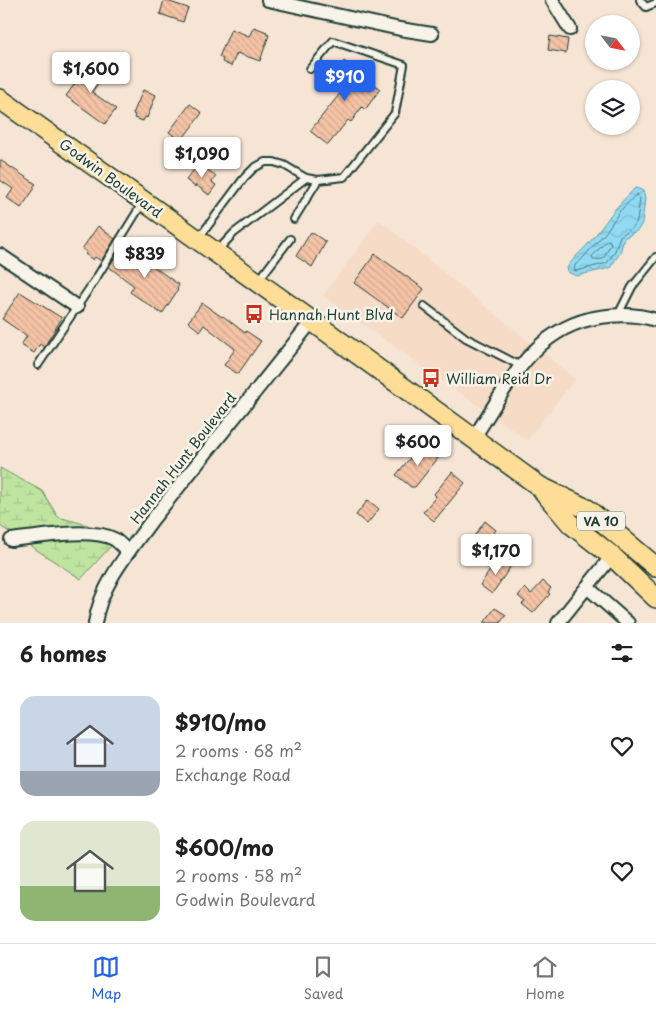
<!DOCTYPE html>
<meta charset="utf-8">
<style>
body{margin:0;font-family:"Playpen Sans",sans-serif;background:#f6f6f6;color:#202124;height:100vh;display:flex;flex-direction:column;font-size:19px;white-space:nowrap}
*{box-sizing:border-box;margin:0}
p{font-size:16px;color:#757577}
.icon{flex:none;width:28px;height:28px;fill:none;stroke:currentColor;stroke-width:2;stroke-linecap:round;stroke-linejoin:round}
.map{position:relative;height:623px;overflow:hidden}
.sheet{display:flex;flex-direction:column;background:#fff;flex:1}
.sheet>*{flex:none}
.needle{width:32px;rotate:122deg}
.controls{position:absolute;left:585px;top:15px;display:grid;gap:10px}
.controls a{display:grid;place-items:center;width:55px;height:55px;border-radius:50%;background:#fff;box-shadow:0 1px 4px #0004;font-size:25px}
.price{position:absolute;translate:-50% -42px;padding:0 11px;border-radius:5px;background:#fff;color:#222;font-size:16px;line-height:32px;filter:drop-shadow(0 1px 2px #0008)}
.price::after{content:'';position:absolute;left:50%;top:30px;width:15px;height:11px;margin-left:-8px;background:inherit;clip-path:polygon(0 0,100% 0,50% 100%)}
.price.selected{background:#2563eb;color:#fff}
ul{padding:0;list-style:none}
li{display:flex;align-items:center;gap:15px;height:125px;padding:0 20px}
li span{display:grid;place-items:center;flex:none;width:140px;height:100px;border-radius:15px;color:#555}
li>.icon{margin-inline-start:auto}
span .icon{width:60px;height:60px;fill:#fffc;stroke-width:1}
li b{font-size:21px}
h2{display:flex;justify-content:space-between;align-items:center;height:60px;padding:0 20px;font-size:21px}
.tab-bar{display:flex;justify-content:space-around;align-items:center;height:70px;border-top:1px solid #e0e0e0;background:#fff;font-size:14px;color:#757577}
.tab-bar a{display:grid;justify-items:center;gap:2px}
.tab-bar .selected{color:#2563eb}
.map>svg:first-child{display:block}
.built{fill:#f6dbc6}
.wetland{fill:url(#wetland-marsh);stroke:#6f906a}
.water{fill:url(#water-waves);stroke:#639ba7}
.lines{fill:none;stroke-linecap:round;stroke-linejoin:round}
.shore{stroke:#4d7c80;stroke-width:1}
.building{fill:url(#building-back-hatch);stroke:#1f3d34}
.service-casing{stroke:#1f3d34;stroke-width:10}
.minor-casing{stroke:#1f3d34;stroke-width:16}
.primary-casing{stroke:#1f3d34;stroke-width:22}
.service{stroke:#f7f3e8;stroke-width:6}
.minor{stroke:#f7f3e8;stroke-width:12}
.primary{stroke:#fedd96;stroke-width:19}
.labels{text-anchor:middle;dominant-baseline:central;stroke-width:5;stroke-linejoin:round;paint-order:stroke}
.shield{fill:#f7f3e8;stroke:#60746a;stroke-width:1}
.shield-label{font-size:12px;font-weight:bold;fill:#1f3d34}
.street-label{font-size:14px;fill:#1f3d34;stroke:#f7f3e8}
.poi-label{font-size:14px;fill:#1f3d34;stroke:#f7f3e8;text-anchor:start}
</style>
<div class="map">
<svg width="656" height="623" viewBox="0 0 656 623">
<defs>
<pattern id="wetland-marsh" width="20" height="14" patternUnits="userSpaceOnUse" patternTransform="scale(1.25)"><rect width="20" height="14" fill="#bfe49f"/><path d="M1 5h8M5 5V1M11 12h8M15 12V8" fill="none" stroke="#a4c48a"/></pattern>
<pattern id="water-waves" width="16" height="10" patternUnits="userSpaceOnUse" patternTransform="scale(1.25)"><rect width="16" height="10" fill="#91daf3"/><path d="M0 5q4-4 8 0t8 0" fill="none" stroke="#7dbcd1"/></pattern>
<pattern id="building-back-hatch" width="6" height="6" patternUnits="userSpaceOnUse" patternTransform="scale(1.25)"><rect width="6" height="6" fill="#f5c3a5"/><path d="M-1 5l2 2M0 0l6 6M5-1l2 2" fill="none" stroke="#d2a88f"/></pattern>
</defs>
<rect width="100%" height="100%" fill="#f6e5d4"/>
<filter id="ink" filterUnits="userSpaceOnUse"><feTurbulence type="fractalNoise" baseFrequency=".02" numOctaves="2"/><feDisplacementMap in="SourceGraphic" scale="10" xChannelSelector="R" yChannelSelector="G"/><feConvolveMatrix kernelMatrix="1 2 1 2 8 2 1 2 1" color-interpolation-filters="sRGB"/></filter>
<g filter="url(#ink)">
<!-- built -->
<path class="built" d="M379,220L575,379L527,440L323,296Z"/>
<!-- wetland -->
<path class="wetland" d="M0,468L42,491L58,517L88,525L111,546L81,579L0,526Z"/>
<!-- water -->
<path class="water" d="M637,188L643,191L645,198L642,223L638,230L624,238L620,253L610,268L576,276L568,272L567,268C572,259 581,252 588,244C598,233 606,221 615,209C621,202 628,196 634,189Z"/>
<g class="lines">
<!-- shore -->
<g class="shore">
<path d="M637,194L640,199L637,221L633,227L620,236L615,251L607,263L577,271L574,270L575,265L581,260L605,233L620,211Z"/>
<path d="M608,240L610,241L611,244L603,259L593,260L592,257Z"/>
</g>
</g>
<!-- building -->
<g class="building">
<path d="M164,0L188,8L183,22L160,14Z"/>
<path d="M254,27L267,32L266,34L269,35L260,61L237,53L231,66L222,62L223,59L219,57L231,29L249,36Z"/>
<path d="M550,36L568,39L566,53L548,50Z"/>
<path d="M91,61L106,72L92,92L116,109L105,124L66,96Z"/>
<path d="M344,61L380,89L365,110L362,107L351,122L348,120L328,145L310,131L342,91L329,81Z"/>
<path d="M143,90L156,95L147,118L145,117L143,121L134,118L135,115L133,114Z"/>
<path d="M190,104L202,113L181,141L169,132Z"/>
<path d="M0,160L36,184L33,187L35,188L21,208L7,198L13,189L0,180Z"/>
<path d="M199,163L216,176L212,182L216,185L209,195L196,185L195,187L186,180Z"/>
<path d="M98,226L115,239L101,261L95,257L93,260L85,254L87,252L82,249Z"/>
<path d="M311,232L326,242L312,267L296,256Z"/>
<path d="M123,244L179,285L177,289L178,290L162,314L130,292L134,286L109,267Z"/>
<path d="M375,254L424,289L403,318L354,283Z"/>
<path d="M20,292L62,318L44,347L40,344L34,353L21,345L27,336L2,319Z"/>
<path d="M202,303L222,317L223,316L245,333L246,331L261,341L238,374L224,365L235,349L204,325L200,331L188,322Z"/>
<path d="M423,445L439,457L415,487H411L396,475L410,458L412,460Z"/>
<path d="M452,472L465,483L434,521L423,512L434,499L436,496L434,494Z"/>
<path d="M368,500L379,509L367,524L356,515Z"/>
<path d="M485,521L496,530L481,550L470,542Z"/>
<path d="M499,557L511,566L492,594L480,585Z"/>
<path d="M543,581L551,588L548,592L550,594L533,613L522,604L525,602L518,596L525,588L531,594Z"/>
<path d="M495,608L506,615L500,623H484Z"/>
</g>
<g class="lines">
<!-- service casing -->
<g class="service-casing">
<g id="service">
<path d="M640,0L646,7L656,3"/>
<path d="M294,219L318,180L344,177L395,113L404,65L333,41L310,69"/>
<path d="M198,239L244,178L254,168L265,162H274L284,165L306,178L318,180"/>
<path d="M216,252L234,233L306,178"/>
<path d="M259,280L290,239"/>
<path d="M424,306L466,338L521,366"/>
<path d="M618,315L632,287L656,257"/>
<path d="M38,365L95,280L143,202"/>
</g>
</g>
<!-- minor casing -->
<g class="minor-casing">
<g id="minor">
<path d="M268,0L400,29L432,34"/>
<path d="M552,0L570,29"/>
<path d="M0,255L77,307"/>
<path d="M473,439C507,388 532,327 600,317C619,314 637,314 656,320"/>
<path d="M11,540C37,537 91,527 114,539C119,542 124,548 128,552"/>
<path d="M587,587L628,623"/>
<path d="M95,623C101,583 129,552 152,520L312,321"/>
<path d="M558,623L612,556"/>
</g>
</g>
<!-- primary casing -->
<g class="primary-casing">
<g id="primary">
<path d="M0,99L312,321L539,486L587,509L656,567"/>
<path d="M543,491L571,524L612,556L656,598"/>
</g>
</g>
<!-- service -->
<use href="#service" class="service"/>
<!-- minor -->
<use href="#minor" class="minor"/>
<!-- primary -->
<use href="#primary" class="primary"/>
</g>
</g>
<!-- icons -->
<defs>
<g id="bus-bare" transform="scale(1.5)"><path d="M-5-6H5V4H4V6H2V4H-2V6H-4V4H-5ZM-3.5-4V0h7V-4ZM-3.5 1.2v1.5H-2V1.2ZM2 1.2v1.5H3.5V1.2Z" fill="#c8321e" stroke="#f7f3e8" stroke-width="2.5" paint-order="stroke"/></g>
</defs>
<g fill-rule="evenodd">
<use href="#bus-bare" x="254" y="314"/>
<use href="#bus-bare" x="431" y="378"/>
</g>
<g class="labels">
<!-- shield labels -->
<rect class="shield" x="577" y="511.5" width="48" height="19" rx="4"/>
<g class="shield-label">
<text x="601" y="521">VA 10</text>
</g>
<!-- street labels -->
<g class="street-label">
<text transform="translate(111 178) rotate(36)">Godwin Boulevard</text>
<text transform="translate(183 458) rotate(-52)">Hannah Hunt Boulevard</text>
</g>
<!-- poi labels -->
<g class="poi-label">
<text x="269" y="314">Hannah Hunt Blvd</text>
<text x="446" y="378">William Reid Dr</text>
</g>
</g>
</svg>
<div class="controls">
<a><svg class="needle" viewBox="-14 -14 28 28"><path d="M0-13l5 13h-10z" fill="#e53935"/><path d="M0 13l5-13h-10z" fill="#757577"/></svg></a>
<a><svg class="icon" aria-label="layers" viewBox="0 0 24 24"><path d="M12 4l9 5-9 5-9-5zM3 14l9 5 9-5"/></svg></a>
</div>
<b class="price" style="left:91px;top:94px">$1,600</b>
<b class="price selected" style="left:345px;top:102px">$910</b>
<b class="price" style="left:202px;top:179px">$1,090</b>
<b class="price" style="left:145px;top:279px">$839</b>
<b class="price" style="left:418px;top:467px">$600</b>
<b class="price" style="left:496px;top:576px">$1,170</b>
</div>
<section class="sheet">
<h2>6 homes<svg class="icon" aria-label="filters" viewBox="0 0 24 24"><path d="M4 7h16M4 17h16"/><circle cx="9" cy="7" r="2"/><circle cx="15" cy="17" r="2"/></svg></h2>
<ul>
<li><span style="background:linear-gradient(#c9d6e8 75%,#9aa5b1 0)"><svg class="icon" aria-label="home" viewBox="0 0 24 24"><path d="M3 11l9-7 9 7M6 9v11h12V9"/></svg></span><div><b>$910/mo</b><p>2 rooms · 68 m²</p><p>Exchange Road</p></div><svg class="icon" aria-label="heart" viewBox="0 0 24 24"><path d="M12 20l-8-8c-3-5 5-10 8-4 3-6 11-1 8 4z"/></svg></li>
<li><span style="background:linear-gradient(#dfe7d0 65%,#8fb573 0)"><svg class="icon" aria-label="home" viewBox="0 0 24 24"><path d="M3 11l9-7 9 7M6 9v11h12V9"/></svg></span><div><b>$600/mo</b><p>2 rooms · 58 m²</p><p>Godwin Boulevard</p></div><svg class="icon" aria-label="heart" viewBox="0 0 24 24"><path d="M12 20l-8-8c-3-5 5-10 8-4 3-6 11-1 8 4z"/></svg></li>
</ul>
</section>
<nav class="tab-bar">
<a class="selected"><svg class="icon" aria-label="map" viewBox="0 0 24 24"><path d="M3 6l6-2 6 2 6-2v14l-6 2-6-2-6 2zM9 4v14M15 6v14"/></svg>Map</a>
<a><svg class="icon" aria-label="saved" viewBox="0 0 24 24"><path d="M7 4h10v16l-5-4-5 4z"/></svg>Saved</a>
<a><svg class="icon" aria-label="home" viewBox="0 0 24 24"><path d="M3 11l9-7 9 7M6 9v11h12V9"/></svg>Home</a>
</nav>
